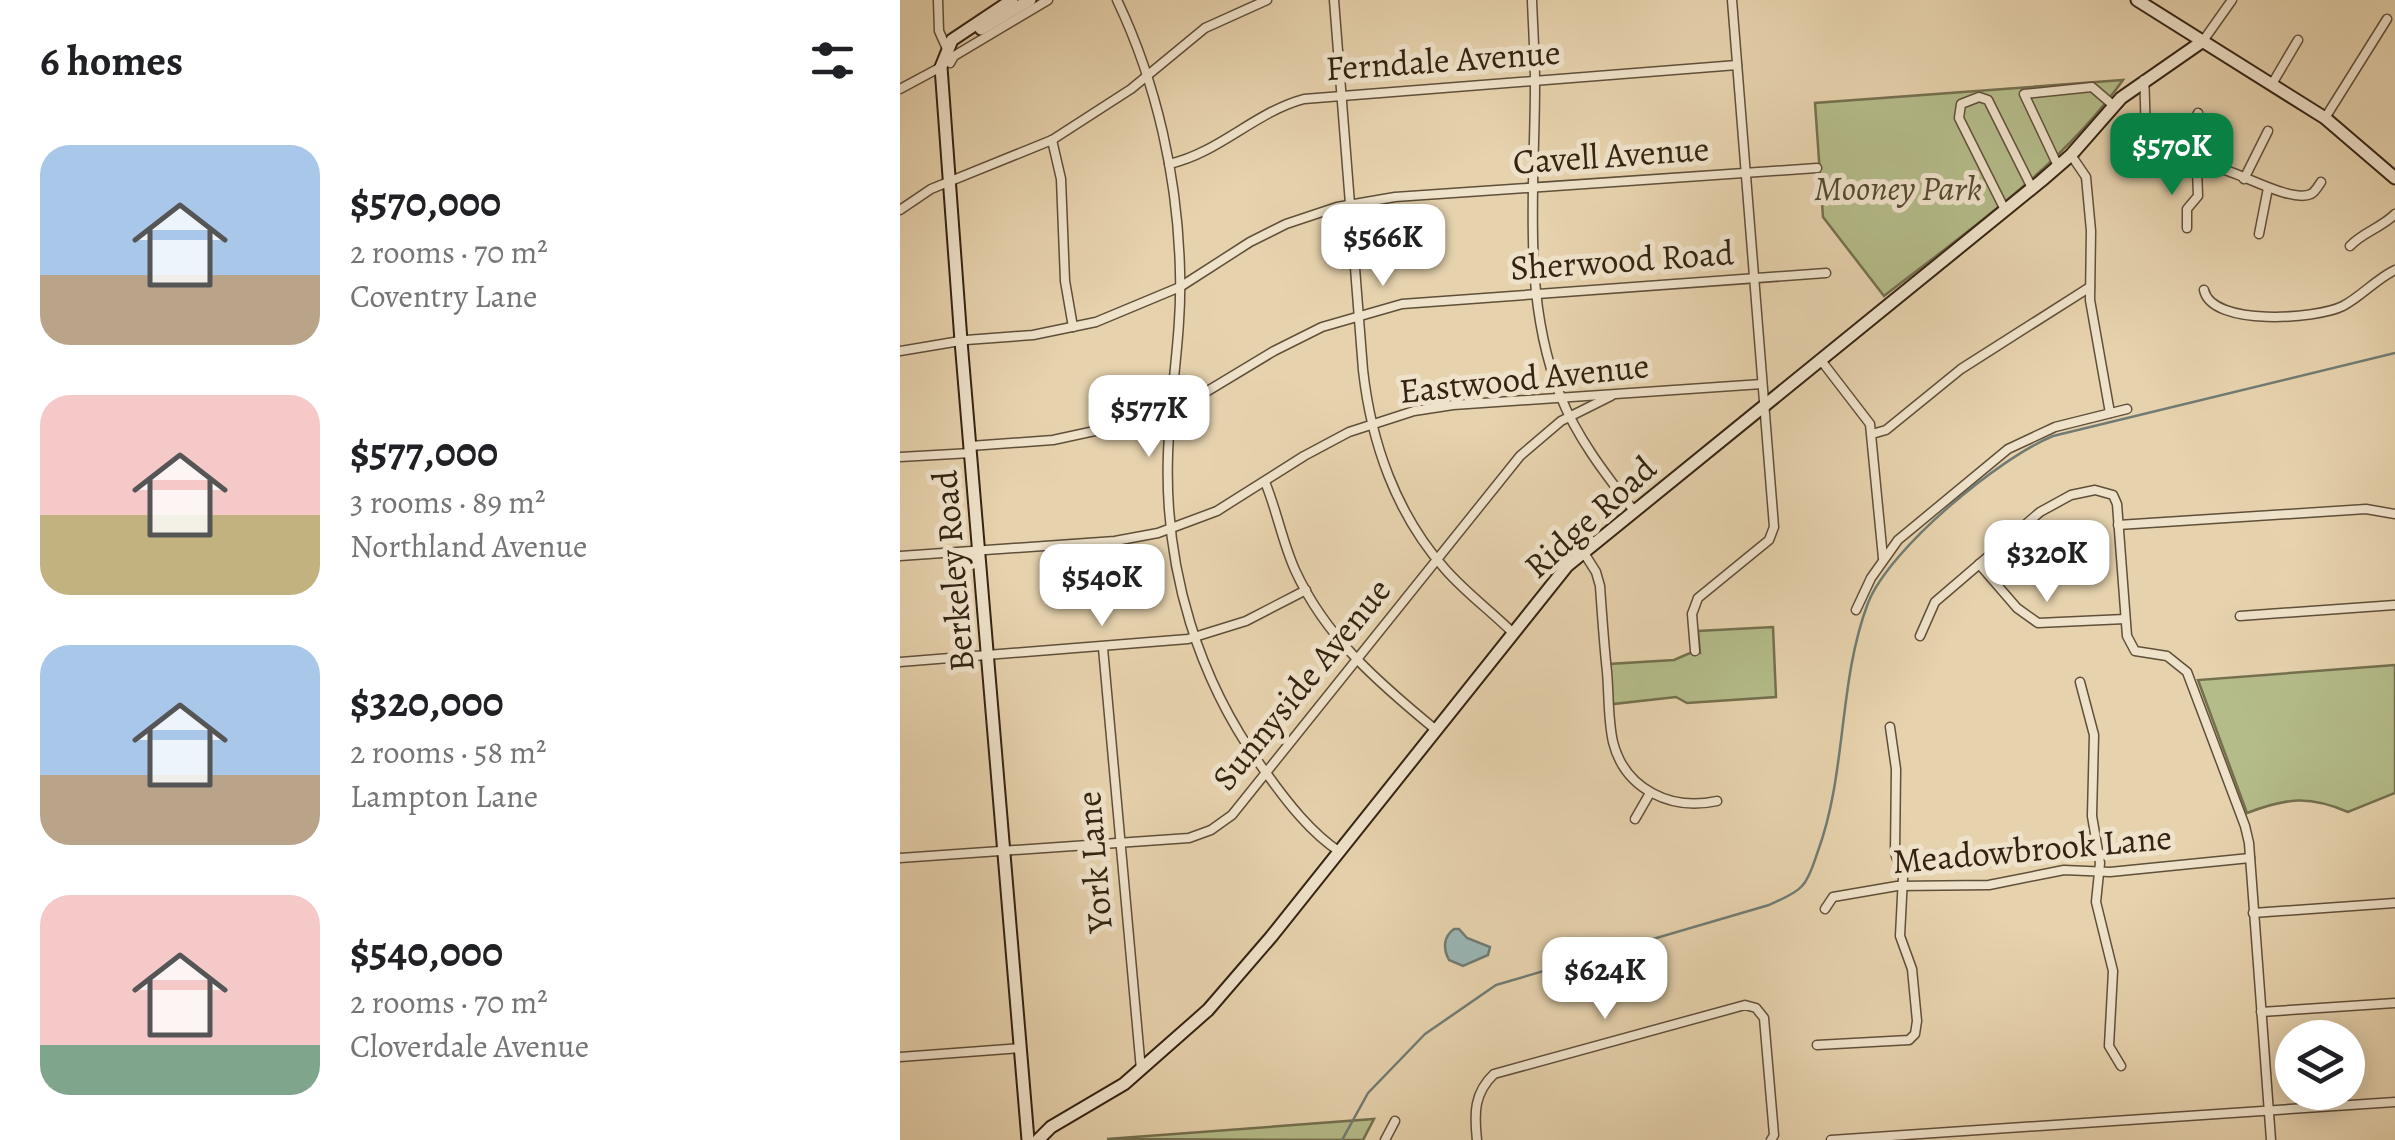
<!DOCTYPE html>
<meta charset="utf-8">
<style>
body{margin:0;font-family:Alegreya,serif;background:#f6f6f6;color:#202124;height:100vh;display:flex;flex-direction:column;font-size:38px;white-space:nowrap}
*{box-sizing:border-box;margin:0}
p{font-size:32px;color:#757577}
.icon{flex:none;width:55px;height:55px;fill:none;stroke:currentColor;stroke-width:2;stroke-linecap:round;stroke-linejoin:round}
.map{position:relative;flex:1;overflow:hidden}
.side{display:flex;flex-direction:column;background:#fff;width:900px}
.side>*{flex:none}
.fabs{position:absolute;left:1375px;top:1020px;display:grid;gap:20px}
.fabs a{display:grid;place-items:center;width:90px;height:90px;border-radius:50%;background:#fff;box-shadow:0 5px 25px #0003;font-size:50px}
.price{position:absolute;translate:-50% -85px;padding:0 22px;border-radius:20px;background:#fff;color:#222;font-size:32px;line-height:65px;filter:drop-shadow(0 2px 5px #0008)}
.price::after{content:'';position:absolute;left:50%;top:60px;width:30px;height:22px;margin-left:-15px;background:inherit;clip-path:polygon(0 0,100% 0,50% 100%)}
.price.selected{background:#0b8043;color:#fff}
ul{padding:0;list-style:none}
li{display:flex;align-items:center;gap:30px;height:250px;padding:0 40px}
li span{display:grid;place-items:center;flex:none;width:280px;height:200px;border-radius:30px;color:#555}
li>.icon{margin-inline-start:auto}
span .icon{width:120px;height:120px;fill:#fffc;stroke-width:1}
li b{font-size:42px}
h2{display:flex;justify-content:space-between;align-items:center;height:120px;padding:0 40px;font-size:42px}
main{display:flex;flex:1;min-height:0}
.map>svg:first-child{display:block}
.green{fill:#b4bc8a;stroke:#74704e;stroke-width:2.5}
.water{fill:#9ab5b4;stroke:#717b73;stroke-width:2.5}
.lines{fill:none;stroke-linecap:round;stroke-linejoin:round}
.stream{stroke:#717b73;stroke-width:2.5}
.street-casing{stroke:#604f39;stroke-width:11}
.secondary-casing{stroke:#342312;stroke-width:15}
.street{stroke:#efe2ca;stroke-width:8}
.secondary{stroke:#efe2ca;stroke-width:11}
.labels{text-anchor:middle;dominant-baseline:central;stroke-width:10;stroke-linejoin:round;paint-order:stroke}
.street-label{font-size:35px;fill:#342312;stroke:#efe2ca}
.park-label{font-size:35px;font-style:italic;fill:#544930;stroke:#efe2ca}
</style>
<main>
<section class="side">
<h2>6 homes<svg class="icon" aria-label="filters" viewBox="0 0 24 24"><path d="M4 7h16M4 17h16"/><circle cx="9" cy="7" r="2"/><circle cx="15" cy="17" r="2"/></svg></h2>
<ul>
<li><span style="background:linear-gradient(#a9c7e8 65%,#b9a48a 0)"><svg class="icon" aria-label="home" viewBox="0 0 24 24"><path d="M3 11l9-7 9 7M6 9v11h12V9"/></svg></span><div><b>$570,000</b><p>2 rooms · 70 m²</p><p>Coventry Lane</p></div></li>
<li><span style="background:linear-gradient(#f6c9c9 60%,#c2b280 0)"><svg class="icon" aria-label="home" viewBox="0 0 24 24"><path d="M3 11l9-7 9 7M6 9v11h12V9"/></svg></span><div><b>$577,000</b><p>3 rooms · 89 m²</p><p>Northland Avenue</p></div></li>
<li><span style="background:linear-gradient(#a9c7e8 65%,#b9a48a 0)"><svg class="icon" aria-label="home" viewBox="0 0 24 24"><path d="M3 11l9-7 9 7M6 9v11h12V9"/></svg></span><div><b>$320,000</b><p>2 rooms · 58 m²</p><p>Lampton Lane</p></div></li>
<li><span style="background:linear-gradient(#f6c9c9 75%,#7fa58c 0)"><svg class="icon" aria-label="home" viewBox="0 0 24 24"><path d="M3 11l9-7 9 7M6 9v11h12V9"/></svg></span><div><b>$540,000</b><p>2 rooms · 70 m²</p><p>Cloverdale Avenue</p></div></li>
</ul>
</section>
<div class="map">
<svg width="1495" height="1140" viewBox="0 0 1495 1140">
<rect width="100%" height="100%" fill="#e6d2ad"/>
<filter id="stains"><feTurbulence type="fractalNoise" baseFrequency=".002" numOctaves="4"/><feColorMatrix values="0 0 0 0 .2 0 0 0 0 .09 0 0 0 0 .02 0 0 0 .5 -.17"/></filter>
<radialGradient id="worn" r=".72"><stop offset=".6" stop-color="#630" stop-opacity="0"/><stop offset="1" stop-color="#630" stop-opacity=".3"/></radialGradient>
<!-- green -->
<g class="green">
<path d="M1223,80C1160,168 1069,230 984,296L923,217L915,103Z"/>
<path d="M873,627L876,697L787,703L776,697L713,704L709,664L774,660L790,653H800L798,631Z"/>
<path d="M1495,665V793L1448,812C1409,795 1386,798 1347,813L1298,680Z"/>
<path d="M474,1119L463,1140L207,1139Z"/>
</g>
<!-- water -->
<path class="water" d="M554,929H559L567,938L590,947L588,955L563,966L549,960C543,949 543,937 554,929Z"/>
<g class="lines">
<!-- stream -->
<path class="stream" d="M442,1140L468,1093L525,1034L596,985L869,905C879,900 894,895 902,886C910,878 914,862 918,851C947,772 938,682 968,603C990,548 1099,458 1153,436L1495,353"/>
<!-- street casing -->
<g class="street-casing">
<g id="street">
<path d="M38,0L39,31L47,49"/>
<path d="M217,0C257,84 278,179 280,272C282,333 270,393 268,454C264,569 298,682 367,774C387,802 411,833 440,852"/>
<path d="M434,0L463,370C471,442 496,514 545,569C566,593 591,611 613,633"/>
<path d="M632,0C633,28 635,56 635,84C635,188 621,296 660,395C677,438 706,475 734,511"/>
<path d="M1303,41L1332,0"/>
<path d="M50,63L54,56L148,0"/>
<path d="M1244,80C1246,99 1243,143 1254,158C1269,179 1299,164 1321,169C1341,173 1391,203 1411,194C1415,192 1419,185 1421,182"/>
<path d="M1372,84L1398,40"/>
<path d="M0,89L41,67"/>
<path d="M1425,118L1487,19"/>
<path d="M152,140L161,179L165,281L173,327"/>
<path d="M1171,155L1186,177L1191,231L1190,300L1210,413"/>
<path d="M269,164C319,153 355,112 404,99L837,65"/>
<path d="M1158,166L1124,94L1192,87L1213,105"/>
<path d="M1292,169L1290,129L1298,113"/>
<path d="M1344,179L1368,131"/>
<path d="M0,210L31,189L152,140L231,89L305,28L367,0"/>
<path d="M1105,210L1059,118L1061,104L1079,97L1088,100L1132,188"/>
<path d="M1287,228V209L1298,196L1297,169"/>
<path d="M1359,234L1368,188"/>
<path d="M1450,246C1463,232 1481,228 1495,214"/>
<path d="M1304,290C1312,327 1417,319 1443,306C1462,296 1476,279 1495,270"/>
<path d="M0,351L66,340L133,335L196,322L280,287L350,242L386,224L437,207L495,197L917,168"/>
<path d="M920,359L970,424L983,558"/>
<path d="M972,434L986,430L1061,369L1190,287"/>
<path d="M70,446L153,440L241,421L291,401L374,351L422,327L502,304L926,273"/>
<path d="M0,457L71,453"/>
<path d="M365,482C377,511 382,541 395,570C426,638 479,683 536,730"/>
<path d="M1218,525L1466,509L1495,514"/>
<path d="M684,553L696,572L700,586C702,615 704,644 707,672C709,695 708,720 713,742C725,790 772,811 817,801"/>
<path d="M0,556L215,541L258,533L317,511L404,456L449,432L514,411L553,405L862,384"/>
<path d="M1079,564L1117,608L1138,623L1225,619"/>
<path d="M956,610L971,578L998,540L1108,449L1155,427L1227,409"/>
<path d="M1340,616L1495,605"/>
<path d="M1020,636L1035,602L1140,512L1171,495L1195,490L1213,495L1217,504L1227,636L1235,651L1267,656L1287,672L1345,826L1349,843L1371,1140"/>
<path d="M203,648L241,1070"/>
<path d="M795,651L792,614L798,598L869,540L874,527L832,0"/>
<path d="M0,662L288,639L346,621L406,590"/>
<path d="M1180,682L1194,735L1192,816L1200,863L1196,902L1213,971L1209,1046L1221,1066"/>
<path d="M735,819L750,793"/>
<path d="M0,858L289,838L311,830L332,815L620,456L661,421L711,396"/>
<path d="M925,909L933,897L997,886L1089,885L1164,870L1210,872L1350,858"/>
<path d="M1353,913L1495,903"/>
<path d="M1361,1012L1495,1003"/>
<path d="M917,1045L1009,1040L1015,1034L1017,1021L1012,969L1000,936L1003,877L995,853L996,769L990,727"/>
<path d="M0,1057L121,1048"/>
<path d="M485,1140L495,1121"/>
<path d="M577,1140C574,1113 574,1093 594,1074L845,1005L856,1008L864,1018L874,1135L871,1140"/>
<path d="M931,1140L1495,1102"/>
</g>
</g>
<!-- secondary casing -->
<g class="secondary-casing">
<g id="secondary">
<path d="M112,0L52,40L41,67L61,341L128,1140"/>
<path d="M1237,0L1425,118L1495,178"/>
<path d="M81,29L130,0"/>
<path d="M138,1140L151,1127L224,1084L308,1010L371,937L667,566L1141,181L1171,155L1221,98L1303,41"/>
</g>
</g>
<!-- street -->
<use href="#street" class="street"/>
<!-- secondary -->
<use href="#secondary" class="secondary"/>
</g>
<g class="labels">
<!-- street labels -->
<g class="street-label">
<text transform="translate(543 60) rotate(-4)">Ferndale Avenue</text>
<text transform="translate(711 155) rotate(-4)">Cavell Avenue</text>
<text transform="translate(722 260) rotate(-4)">Sherwood Road</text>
<text transform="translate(624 378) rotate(-6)">Eastwood Avenue</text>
<text transform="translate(690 517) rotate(-42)">Ridge Road</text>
<text transform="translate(53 571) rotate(-95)">Berkeley Road</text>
<text transform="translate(401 684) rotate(-51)">Sunnyside Avenue</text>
<text transform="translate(1132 849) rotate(-5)">Meadowbrook Lane</text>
<text transform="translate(194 862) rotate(-95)">York Lane</text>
</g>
<!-- park labels -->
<g class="park-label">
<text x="998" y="188">Mooney Park</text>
</g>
</g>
<rect width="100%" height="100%" filter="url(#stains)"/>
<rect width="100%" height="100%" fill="url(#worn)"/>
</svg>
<div class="fabs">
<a><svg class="icon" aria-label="layers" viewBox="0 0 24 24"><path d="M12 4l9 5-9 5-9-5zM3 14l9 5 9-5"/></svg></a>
</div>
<b class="price selected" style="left:1272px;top:198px">$570K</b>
<b class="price" style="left:483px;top:289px">$566K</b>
<b class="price" style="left:249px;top:460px">$577K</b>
<b class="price" style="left:1147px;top:605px">$320K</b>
<b class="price" style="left:202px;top:629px">$540K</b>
<b class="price" style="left:705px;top:1022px">$624K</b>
</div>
</main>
